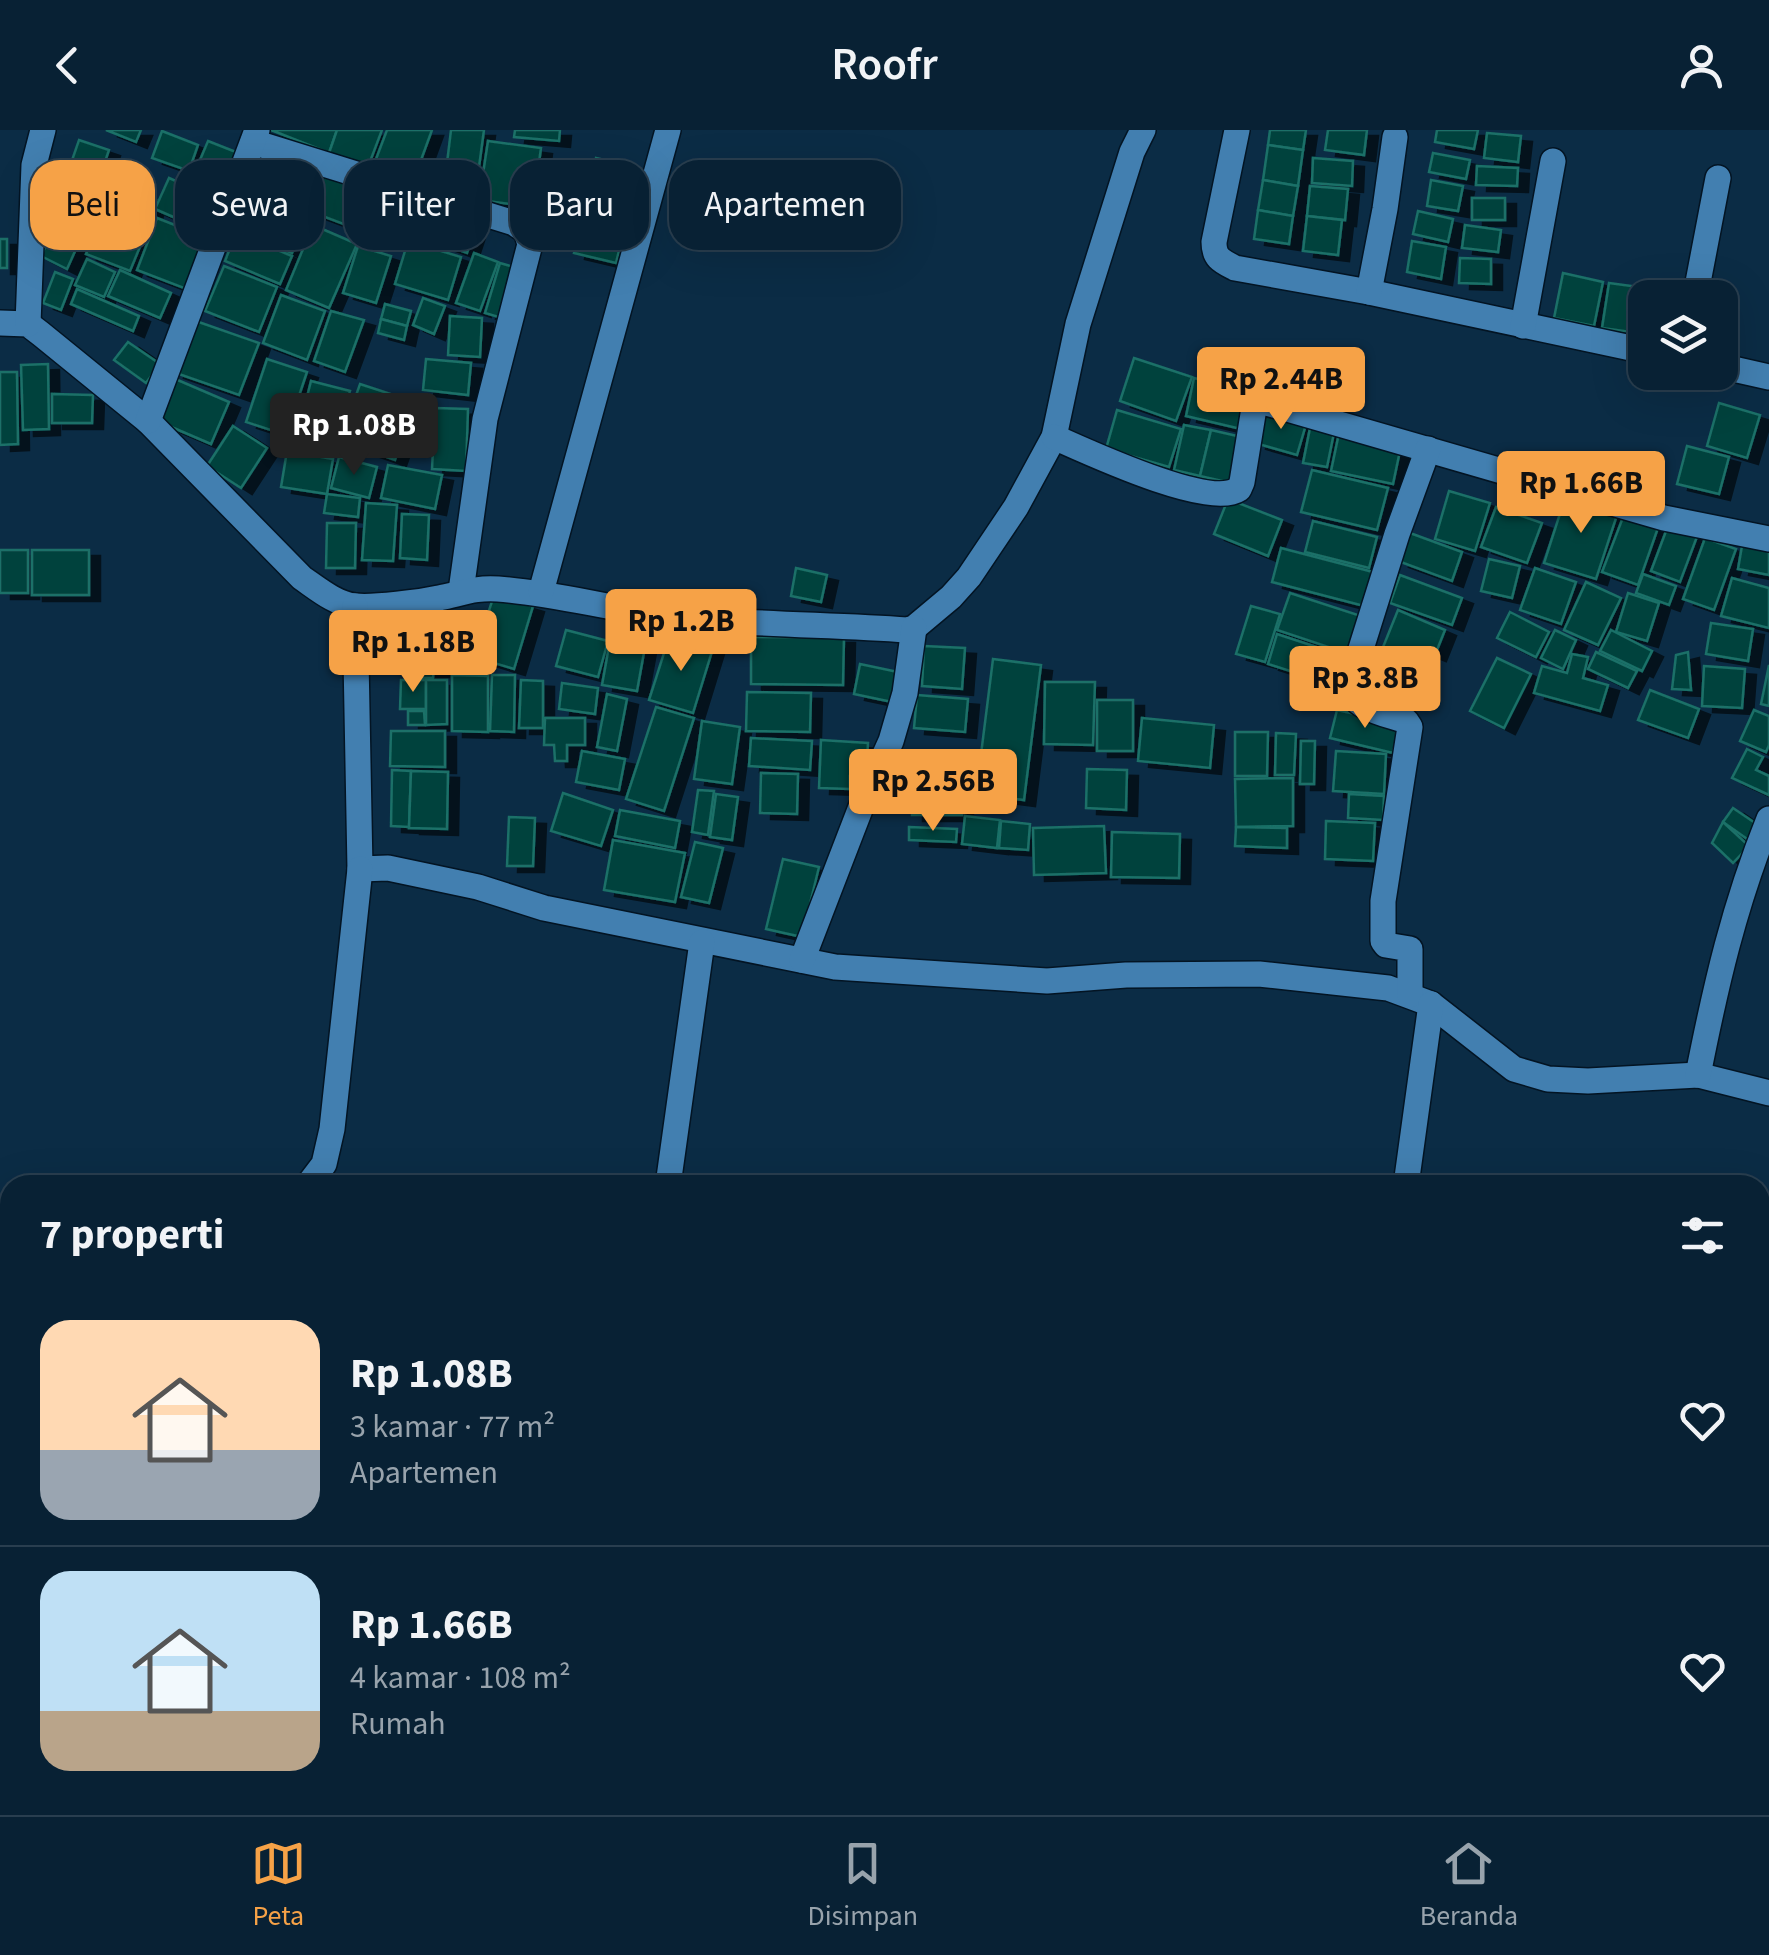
<!DOCTYPE html>
<html lang="id">
<meta charset="utf-8">
<style>
body{margin:0;font-family:"Source Sans 3",sans-serif;background:#11293c;color:#f1f3f6;height:100vh;display:flex;flex-direction:column;font-size:38px;white-space:nowrap}
*{box-sizing:border-box;margin:0}
p{font-size:32px;color:#98a3ac}
.icon{flex:none;width:55px;height:55px;fill:none;stroke:currentColor;stroke-width:2;stroke-linecap:round;stroke-linejoin:round}
.map{position:relative;flex:1;overflow:hidden}
.details{position:absolute;left:0px;top:1045px;width:1770px;height:640px;display:flex;flex-direction:column;background:#082134;border-radius:30px 30px 0 0;box-shadow:0 10px 40px #0002,0 0 0 2px #293e4f}
.details>*{flex:none}
.hud{position:absolute;left:30px;top:30px;width:1000px;height:90px;display:flex;gap:20px}
.tools{position:absolute;left:1628px;top:150px;display:grid;gap:20px}
.tools a{display:grid;place-items:center;width:110px;height:110px;border-radius:20px;background:#082134;box-shadow:0 10px 40px #0002,0 0 0 2px #293e4f;font-size:50px}
.price{position:absolute;translate:-50% -85px;padding:0 22px;border-radius:10px;background:#f6a247;color:#111;font-size:32px;line-height:65px;filter:drop-shadow(0 2px 5px #0008)}
.price::after{content:'';position:absolute;left:50%;top:60px;width:30px;height:22px;margin-left:-15px;background:inherit;clip-path:polygon(0 0,100% 0,50% 100%)}
.price.selected{background:#222;color:#fff}
ul{padding:0;list-style:none}
li{display:flex;align-items:center;gap:30px;height:250px;padding:0 40px}
li+li{border-top:2px solid #293e4f}
li span{display:grid;place-items:center;flex:none;width:280px;height:200px;border-radius:30px;color:#555}
li>.icon{margin-inline-start:auto}
span .icon{width:120px;height:120px;fill:#fffc;stroke-width:1}
li b{font-size:42px}
h2{display:flex;justify-content:space-between;align-items:center;height:120px;padding:0 40px;font-size:42px}
.chip{padding:0 35px;border-radius:30px;background:#082134;box-shadow:0 10px 40px #0002,0 0 0 2px #293e4f;font-size:35px;line-height:90px}
.chip.selected{background:#f6a247;color:#111}
header{display:flex;justify-content:space-between;align-items:center;height:130px;padding:0 40px;background:#082134;font-size:45px;font-weight:600}
.dock{display:flex;justify-content:space-around;align-items:center;height:140px;border-top:2px solid #293e4f;background:#082134;font-size:28px;color:#98a3ac}
.dock a{display:grid;justify-items:center;gap:5px}
.dock .selected{color:#f6a247}
.map>svg:first-child{display:block}
.building{fill:#04433e;stroke:#1a7067;stroke-width:2.5;filter:url(#shadow)}
.lines{fill:none;stroke-linecap:round;stroke-linejoin:round}
.street-casing{stroke:#031423;stroke-width:28}
.street{stroke:#427fb0;stroke-width:25}
</style>
<header><svg class="icon" aria-label="back" viewBox="0 0 24 24"><path d="M15 5l-7 7 7 7"/></svg>Roofr<svg class="icon" aria-label="person" viewBox="0 0 24 24"><circle cx="12" cy="8" r="4"/><path d="M4 21q1-7 8-7t8 7"/></svg></header>
<div class="map">
<svg width="1769" height="1685" viewBox="0 0 1769 1685">
<defs>
<filter id="shadow"><feDropShadow dx="11" dy="6" stdDeviation="0" flood-color="#0009"/></filter>
</defs>
<rect width="100%" height="100%" fill="#0b2c45"/>
<!-- building -->
<g class="building">
<path d="M106,0H141L136,12Z"/>
<path d="M271,0H337L329,23Z"/>
<path d="M337,0H382L368,37L329,23Z"/>
<path d="M387,0H432L413,52L373,37Z"/>
<path d="M451,0H484L479,37L447,33Z"/>
<path d="M515,0H560L559,11L514,7Z"/>
<path d="M1270,0H1306L1303,20L1268,15Z"/>
<path d="M1328,0H1367L1364,25L1325,20Z"/>
<path d="M1437,0H1478L1474,19L1435,12Z"/>
<path d="M162,1L198,15L189,41L152,28Z"/>
<path d="M1487,3L1521,6L1518,32L1484,28Z"/>
<path d="M79,10L109,20L91,73L61,62Z"/>
<path d="M208,11L241,24L232,43L200,30Z"/>
<path d="M488,11L541,18L533,77L479,70Z"/>
<path d="M1268,15L1303,20L1298,56L1263,50Z"/>
<path d="M257,21L291,33L278,70L244,57Z"/>
<path d="M1433,23L1470,30L1466,49L1429,42Z"/>
<path d="M596,28L639,38L616,133L574,123Z"/>
<path d="M1313,28L1353,31L1352,56L1312,53Z"/>
<path d="M201,34L229,45L221,64L193,53Z"/>
<path d="M302,35L361,58L346,95L288,73Z"/>
<path d="M1477,36L1518,38L1517,56L1476,55Z"/>
<path d="M169,48L226,73L212,104L155,79Z"/>
<path d="M1263,50L1298,56L1293,86L1258,80Z"/>
<path d="M1431,50L1463,56L1458,81L1427,76Z"/>
<path d="M112,52L156,70L143,103L99,86Z"/>
<path d="M1310,56L1348,59L1345,90L1307,86Z"/>
<path d="M365,57L414,78L398,116L349,95Z"/>
<path d="M58,65L91,80L81,104L47,90Z"/>
<rect x="1472" y="68" width="33" height="22"/>
<path d="M252,73L304,95L292,123L240,101Z"/>
<path d="M429,73L478,90L467,123L417,105Z"/>
<path d="M1258,80L1293,86L1289,114L1254,109Z"/>
<path d="M1418,81L1453,89L1448,112L1413,104Z"/>
<path d="M1307,86L1342,90L1338,125L1303,121Z"/>
<path d="M157,88L208,108L189,160L137,140Z"/>
<path d="M100,90L144,107L130,141L86,124Z"/>
<path d="M313,95L357,114L329,178L286,160Z"/>
<path d="M1465,95L1501,100L1498,122L1462,118Z"/>
<path d="M55,96L81,108L67,139L41,126Z"/>
<path d="M236,103L292,126L280,154L225,131Z"/>
<rect x="0" y="109" width="7" height="29"/>
<path d="M408,111L461,127L448,170L395,154Z"/>
<path d="M1412,111L1446,117L1441,149L1407,142Z"/>
<path d="M358,116L391,126L376,173L343,163Z"/>
<path d="M474,123L498,132L480,181L456,173Z"/>
<path d="M1460,128L1491,129V154L1459,153Z"/>
<path d="M87,129L115,142L104,167L75,155Z"/>
<path d="M500,133L521,139L505,189L485,183Z"/>
<path d="M224,136L277,157L259,202L205,181Z"/>
<path d="M120,140L171,163L160,188L108,166Z"/>
<path d="M55,142L73,149L61,180L43,173Z"/>
<path d="M1563,143L1603,152L1594,196L1554,188Z"/>
<path d="M1609,153L1654,159L1653,168H1645V204L1602,198Z"/>
<path d="M77,159L139,186L133,201L71,174Z"/>
<path d="M281,165L325,181L307,230L263,213Z"/>
<path d="M423,168L445,176L434,204L413,195Z"/>
<path d="M385,174L411,181L407,196L381,189Z"/>
<path d="M331,181L364,190L345,242L314,231Z"/>
<path d="M450,186L482,188L480,227L448,225Z"/>
<path d="M381,189L407,196L404,210L378,203Z"/>
<path d="M193,190L259,213L239,265L173,242Z"/>
<path d="M128,212L160,234L146,253L114,230Z"/>
<path d="M1134,228L1192,247L1176,291L1120,271Z"/>
<path d="M267,229L307,242L286,305L246,292Z"/>
<path d="M426,229L471,233L468,265L423,260Z"/>
<path d="M48,234L49,299L23,300L21,235Z"/>
<path d="M0,242H17L18,314L0,315Z"/>
<path d="M173,248L229,272L211,314L155,290Z"/>
<path d="M1194,248L1249,261L1241,299L1186,286Z"/>
<path d="M311,251L350,261L336,313L298,303Z"/>
<path d="M360,254L415,272L395,330L340,311Z"/>
<path d="M52,264L93,265L92,293H52Z"/>
<path d="M1719,273L1760,285L1747,328L1707,316Z"/>
<path d="M435,278L468,279L466,341L432,339Z"/>
<path d="M1264,279L1307,291L1297,325L1255,313Z"/>
<path d="M1117,280L1181,299L1169,337L1106,319Z"/>
<path d="M1312,288L1336,293L1327,337L1303,333Z"/>
<path d="M1184,295L1211,300L1200,346L1174,340Z"/>
<path d="M233,296L267,318L241,358L207,336Z"/>
<path d="M1211,300L1246,308L1235,354L1200,346Z"/>
<path d="M1339,303L1401,316L1393,354L1331,341Z"/>
<path d="M1687,316L1729,327L1719,364L1677,354Z"/>
<path d="M287,321L333,329L327,364L281,357Z"/>
<path d="M339,327L377,337L369,368L331,358Z"/>
<path d="M388,335L442,345L435,379L381,368Z"/>
<path d="M1312,340L1388,358L1377,400L1301,382Z"/>
<path d="M1449,361L1490,373L1475,421L1435,409Z"/>
<path d="M1567,362L1619,379L1596,449L1544,433Z"/>
<path d="M327,364L360,368L358,387L324,383Z"/>
<path d="M1228,369L1282,390L1268,426L1214,404Z"/>
<path d="M366,373L397,375L393,431L362,430Z"/>
<path d="M1496,377L1542,393L1527,433L1481,417Z"/>
<path d="M1625,382L1659,395L1638,455L1602,442Z"/>
<path d="M402,384L429,385L427,430L400,428Z"/>
<path d="M1313,391L1377,407L1369,438L1305,422Z"/>
<path d="M327,393H356L355,438H326Z"/>
<path d="M1669,393L1698,404L1680,452L1651,441Z"/>
<path d="M1410,403L1462,422L1452,451L1398,431Z"/>
<path d="M1705,408L1736,419L1714,480L1683,469Z"/>
<path d="M1743,410L1769,414V445L1738,439Z"/>
<path d="M1281,418L1373,442L1364,476L1272,452Z"/>
<rect x="0" y="420" width="28" height="43"/>
<rect x="32" y="420" width="57" height="45"/>
<path d="M1489,429L1520,436L1512,468L1481,461Z"/>
<path d="M796,438L827,445L821,472L791,466Z"/>
<path d="M1535,438L1576,452L1561,494L1520,480Z"/>
<path d="M1643,444L1676,456L1669,475L1636,463Z"/>
<path d="M1400,445L1462,468L1452,495L1390,473Z"/>
<path d="M1732,448L1769,458V498L1721,486Z"/>
<path d="M1586,452L1621,468L1598,515L1564,500Z"/>
<path d="M1290,463L1361,486L1349,524L1277,500Z"/>
<path d="M1628,463L1659,473L1647,511L1616,502Z"/>
<path d="M494,465L533,476L514,539L474,527Z"/>
<path d="M1251,476L1280,484L1265,532L1236,524Z"/>
<path d="M1398,480L1445,500L1435,525L1418,518L1407,544L1377,532Z"/>
<path d="M1510,482L1549,502L1536,527L1497,508Z"/>
<path d="M1711,493L1753,499L1748,531L1706,524Z"/>
<path d="M566,500L608,511L598,547L556,536Z"/>
<path d="M612,500L647,506L637,561L602,555Z"/>
<path d="M1555,500L1576,510L1563,539L1541,528Z"/>
<path d="M1611,500L1652,521L1642,541L1600,521Z"/>
<path d="M670,504L713,518L693,583L649,570Z"/>
<path d="M1277,504L1344,526L1334,555L1268,534Z"/>
<path d="M751,507H844L843,555L751,554Z"/>
<path d="M924,516L965,518L962,559L922,556Z"/>
<path d="M1596,522L1637,541L1628,558L1588,539Z"/>
<path d="M1688,522L1691,560L1672,559L1676,525Z"/>
<path d="M1572,524L1588,527L1583,548L1608,555L1600,581L1534,563L1542,536L1567,543Z"/>
<path d="M1497,528L1531,544L1504,598L1470,581Z"/>
<path d="M993,529L1041,535L1024,670L976,664Z"/>
<path d="M435,530L478,531V542L435,541Z"/>
<path d="M409,533L434,534L433,548H409Z"/>
<path d="M860,534L898,542L892,572L854,564Z"/>
<path d="M1769,535V576L1761,574Z"/>
<path d="M1704,536L1745,539L1742,578L1702,576Z"/>
<path d="M452,545L488,546V602L452,601Z"/>
<path d="M492,545H515L514,602L490,601Z"/>
<path d="M401,550H426V579H400Z"/>
<path d="M426,550H447V594L426,595Z"/>
<path d="M521,550L543,551V598H519Z"/>
<path d="M1045,552H1095L1093,615L1044,614Z"/>
<path d="M562,553L598,558L595,584L559,579Z"/>
<path d="M1650,560L1699,579L1688,608L1638,590Z"/>
<path d="M747,562L811,563L810,602L746,601Z"/>
<path d="M607,564L627,569L617,621L597,617Z"/>
<path d="M917,565L968,569L965,602L914,598Z"/>
<rect x="1097" y="570" width="36" height="51"/>
<path d="M656,577L694,588L664,681L626,669Z"/>
<path d="M1337,580L1400,594L1393,623L1330,608Z"/>
<path d="M1754,580L1769,586V615L1766,622L1740,611Z"/>
<path d="M408,581H424L425,595H408Z"/>
<path d="M545,588H585V615H567V631H555L554,615H544Z"/>
<path d="M1142,588L1214,595L1210,638L1138,631Z"/>
<path d="M702,591L740,597L732,654L694,649Z"/>
<path d="M391,601H445V637L390,636Z"/>
<path d="M1235,602H1268L1267,646H1235Z"/>
<path d="M1276,603L1296,604L1294,645H1275Z"/>
<path d="M751,608L812,611L810,640L749,636Z"/>
<path d="M821,610L868,613L866,647L850,646V659L819,658Z"/>
<path d="M1301,611H1315L1314,654H1300Z"/>
<path d="M1747,619L1763,627L1756,640L1769,646V665L1732,648Z"/>
<path d="M582,621L625,629L619,660L576,652Z"/>
<path d="M1336,621L1386,624L1384,664L1333,661Z"/>
<path d="M1087,639L1127,640L1126,680L1086,678Z"/>
<path d="M392,640L411,641L409,697L391,696Z"/>
<path d="M411,641L448,642L447,699L409,698Z"/>
<path d="M761,643L798,644L797,684L760,683Z"/>
<path d="M1293,648V696L1236,697L1235,649Z"/>
<path d="M698,660L714,661L708,705L692,702Z"/>
<path d="M563,663L613,680L601,716L551,701Z"/>
<path d="M716,664L738,667L732,710L710,707Z"/>
<path d="M1349,664L1384,666L1383,690L1348,688Z"/>
<path d="M912,670L962,671V685H912Z"/>
<path d="M1733,678L1761,697L1750,711L1723,692Z"/>
<path d="M620,680L680,691L675,718L615,706Z"/>
<path d="M965,686L1000,690L997,718L962,714Z"/>
<path d="M509,687L535,688L533,736H507Z"/>
<path d="M1001,691L1030,694L1028,720L999,718Z"/>
<path d="M1326,691L1375,693L1373,731L1325,729Z"/>
<path d="M1723,692L1749,716L1733,733L1712,713Z"/>
<path d="M1104,696L1106,743L1034,745L1033,698Z"/>
<path d="M909,697L957,699L956,712L909,710Z"/>
<path d="M1236,697L1287,698V718L1235,716Z"/>
<path d="M1112,702L1180,704L1179,748L1111,747Z"/>
<path d="M613,710L685,723L675,772L604,760Z"/>
<path d="M695,712L723,718L709,773L681,767Z"/>
<path d="M783,729L819,737L802,807L766,799Z"/>
<path d="M6,1164H10V1243H3Z"/>
<path d="M3,1254H10V1304L0,1303Z"/>
<path d="M0,1337L10,1338V1387L0,1385Z"/>
<path d="M0,1403L10,1404V1486L0,1485Z"/>
<path d="M2,1519L10,1521V1555L0,1553Z"/>
<path d="M0,1579L10,1582V1675H27L24,1685H0Z"/>
<path d="M47,1675H178L175,1685H44Z"/>
</g>
<g class="lines">
<!-- street casing -->
<g class="street-casing">
<g id="street">
<path d="M1237,0L1214,112C1214,128 1221,131 1235,138L1369,162L1645,221"/>
<path d="M253,12L514,93L526,101L530,114L485,289L461,461"/>
<path d="M1369,162L1385,79L1395,7"/>
<path d="M1695,168L1718,48"/>
<path d="M0,193L28,194L41,204L148,291L302,448C318,459 336,474 355,476C373,478 421,472 439,468C460,464 476,457 498,459C552,463 603,477 656,484C739,495 823,494 907,500L914,498L951,467L969,447L1016,377L1054,307L1078,194L1132,22L1143,0"/>
<path d="M28,194L34,35L43,0"/>
<path d="M1523,196L1553,31"/>
<path d="M1720,236L1769,247"/>
<path d="M148,291L257,0"/>
<path d="M1054,307C1088,322 1209,379 1239,359L1242,352L1254,278L1258,273L1263,272L1664,388L1769,409"/>
<path d="M541,462L668,0"/>
<path d="M355,476L360,739L388,738L478,757L544,778L835,837L1047,851L1126,845L1259,844L1388,858L1431,874L1514,939L1548,949L1588,951L1698,945L1769,963"/>
<path d="M802,830L861,677L891,611L905,563L914,498"/>
<path d="M1410,865V819L1386,815L1383,811V771L1410,597L1406,591C1387,584 1353,579 1349,557L1397,404L1428,319"/>
<path d="M1698,945C1716,854 1734,776 1769,689"/>
<path d="M308,1055L324,1034L332,999L360,739"/>
<path d="M668,1055L702,812"/>
<path d="M1406,1055L1431,874"/>
<path d="M0,1326L10,1328"/>
<path d="M1760,1429L1769,1415"/>
<path d="M1760,1649L1769,1653"/>
<path d="M362,1685L364,1675"/>
<path d="M1064,1685L1067,1675"/>
<path d="M1318,1685V1675"/>
<path d="M1631,1685L1635,1675"/>
</g>
</g>
<!-- street -->
<use href="#street" class="street"/>
</g>
</svg>
<div class="tools">
<a><svg class="icon" aria-label="layers" viewBox="0 0 24 24"><path d="M12 4l9 5-9 5-9-5zM3 14l9 5 9-5"/></svg></a>
</div>
<b class="price" style="left:1281px;top:302px">Rp 2.44B</b>
<b class="price selected" style="left:354px;top:348px">Rp 1.08B</b>
<b class="price" style="left:1581px;top:406px">Rp 1.66B</b>
<b class="price" style="left:681px;top:544px">Rp 1.2B</b>
<b class="price" style="left:413px;top:565px">Rp 1.18B</b>
<b class="price" style="left:1365px;top:601px">Rp 3.8B</b>
<b class="price" style="left:933px;top:704px">Rp 2.56B</b>
<div class="hud">
<a class="chip selected">Beli</a>
<a class="chip">Sewa</a>
<a class="chip">Filter</a>
<a class="chip">Baru</a>
<a class="chip">Apartemen</a>
</div>
<section class="details">
<h2>7 properti<svg class="icon" aria-label="filters" viewBox="0 0 24 24"><path d="M4 7h16M4 17h16"/><circle cx="9" cy="7" r="2"/><circle cx="15" cy="17" r="2"/></svg></h2>
<ul>
<li><span style="background:linear-gradient(#ffd9b3 65%,#9aa5b1 0)"><svg class="icon" aria-label="home" viewBox="0 0 24 24"><path d="M3 11l9-7 9 7M6 9v11h12V9"/></svg></span><div><b>Rp 1.08B</b><p>3 kamar · 77 m²</p><p>Apartemen</p></div><svg class="icon" aria-label="heart" viewBox="0 0 24 24"><path d="M12 20l-8-8c-3-5 5-10 8-4 3-6 11-1 8 4z"/></svg></li>
<li><span style="background:linear-gradient(#bfe0f5 70%,#b9a48a 0)"><svg class="icon" aria-label="home" viewBox="0 0 24 24"><path d="M3 11l9-7 9 7M6 9v11h12V9"/></svg></span><div><b>Rp 1.66B</b><p>4 kamar · 108 m²</p><p>Rumah</p></div><svg class="icon" aria-label="heart" viewBox="0 0 24 24"><path d="M12 20l-8-8c-3-5 5-10 8-4 3-6 11-1 8 4z"/></svg></li>
</ul>
</section>
</div>
<nav class="dock">
<a class="selected"><svg class="icon" aria-label="map" viewBox="0 0 24 24"><path d="M3 6l6-2 6 2 6-2v14l-6 2-6-2-6 2zM9 4v14M15 6v14"/></svg>Peta</a>
<a><svg class="icon" aria-label="saved" viewBox="0 0 24 24"><path d="M7 4h10v16l-5-4-5 4z"/></svg>Disimpan</a>
<a><svg class="icon" aria-label="home" viewBox="0 0 24 24"><path d="M3 11l9-7 9 7M6 9v11h12V9"/></svg>Beranda</a>
</nav>
